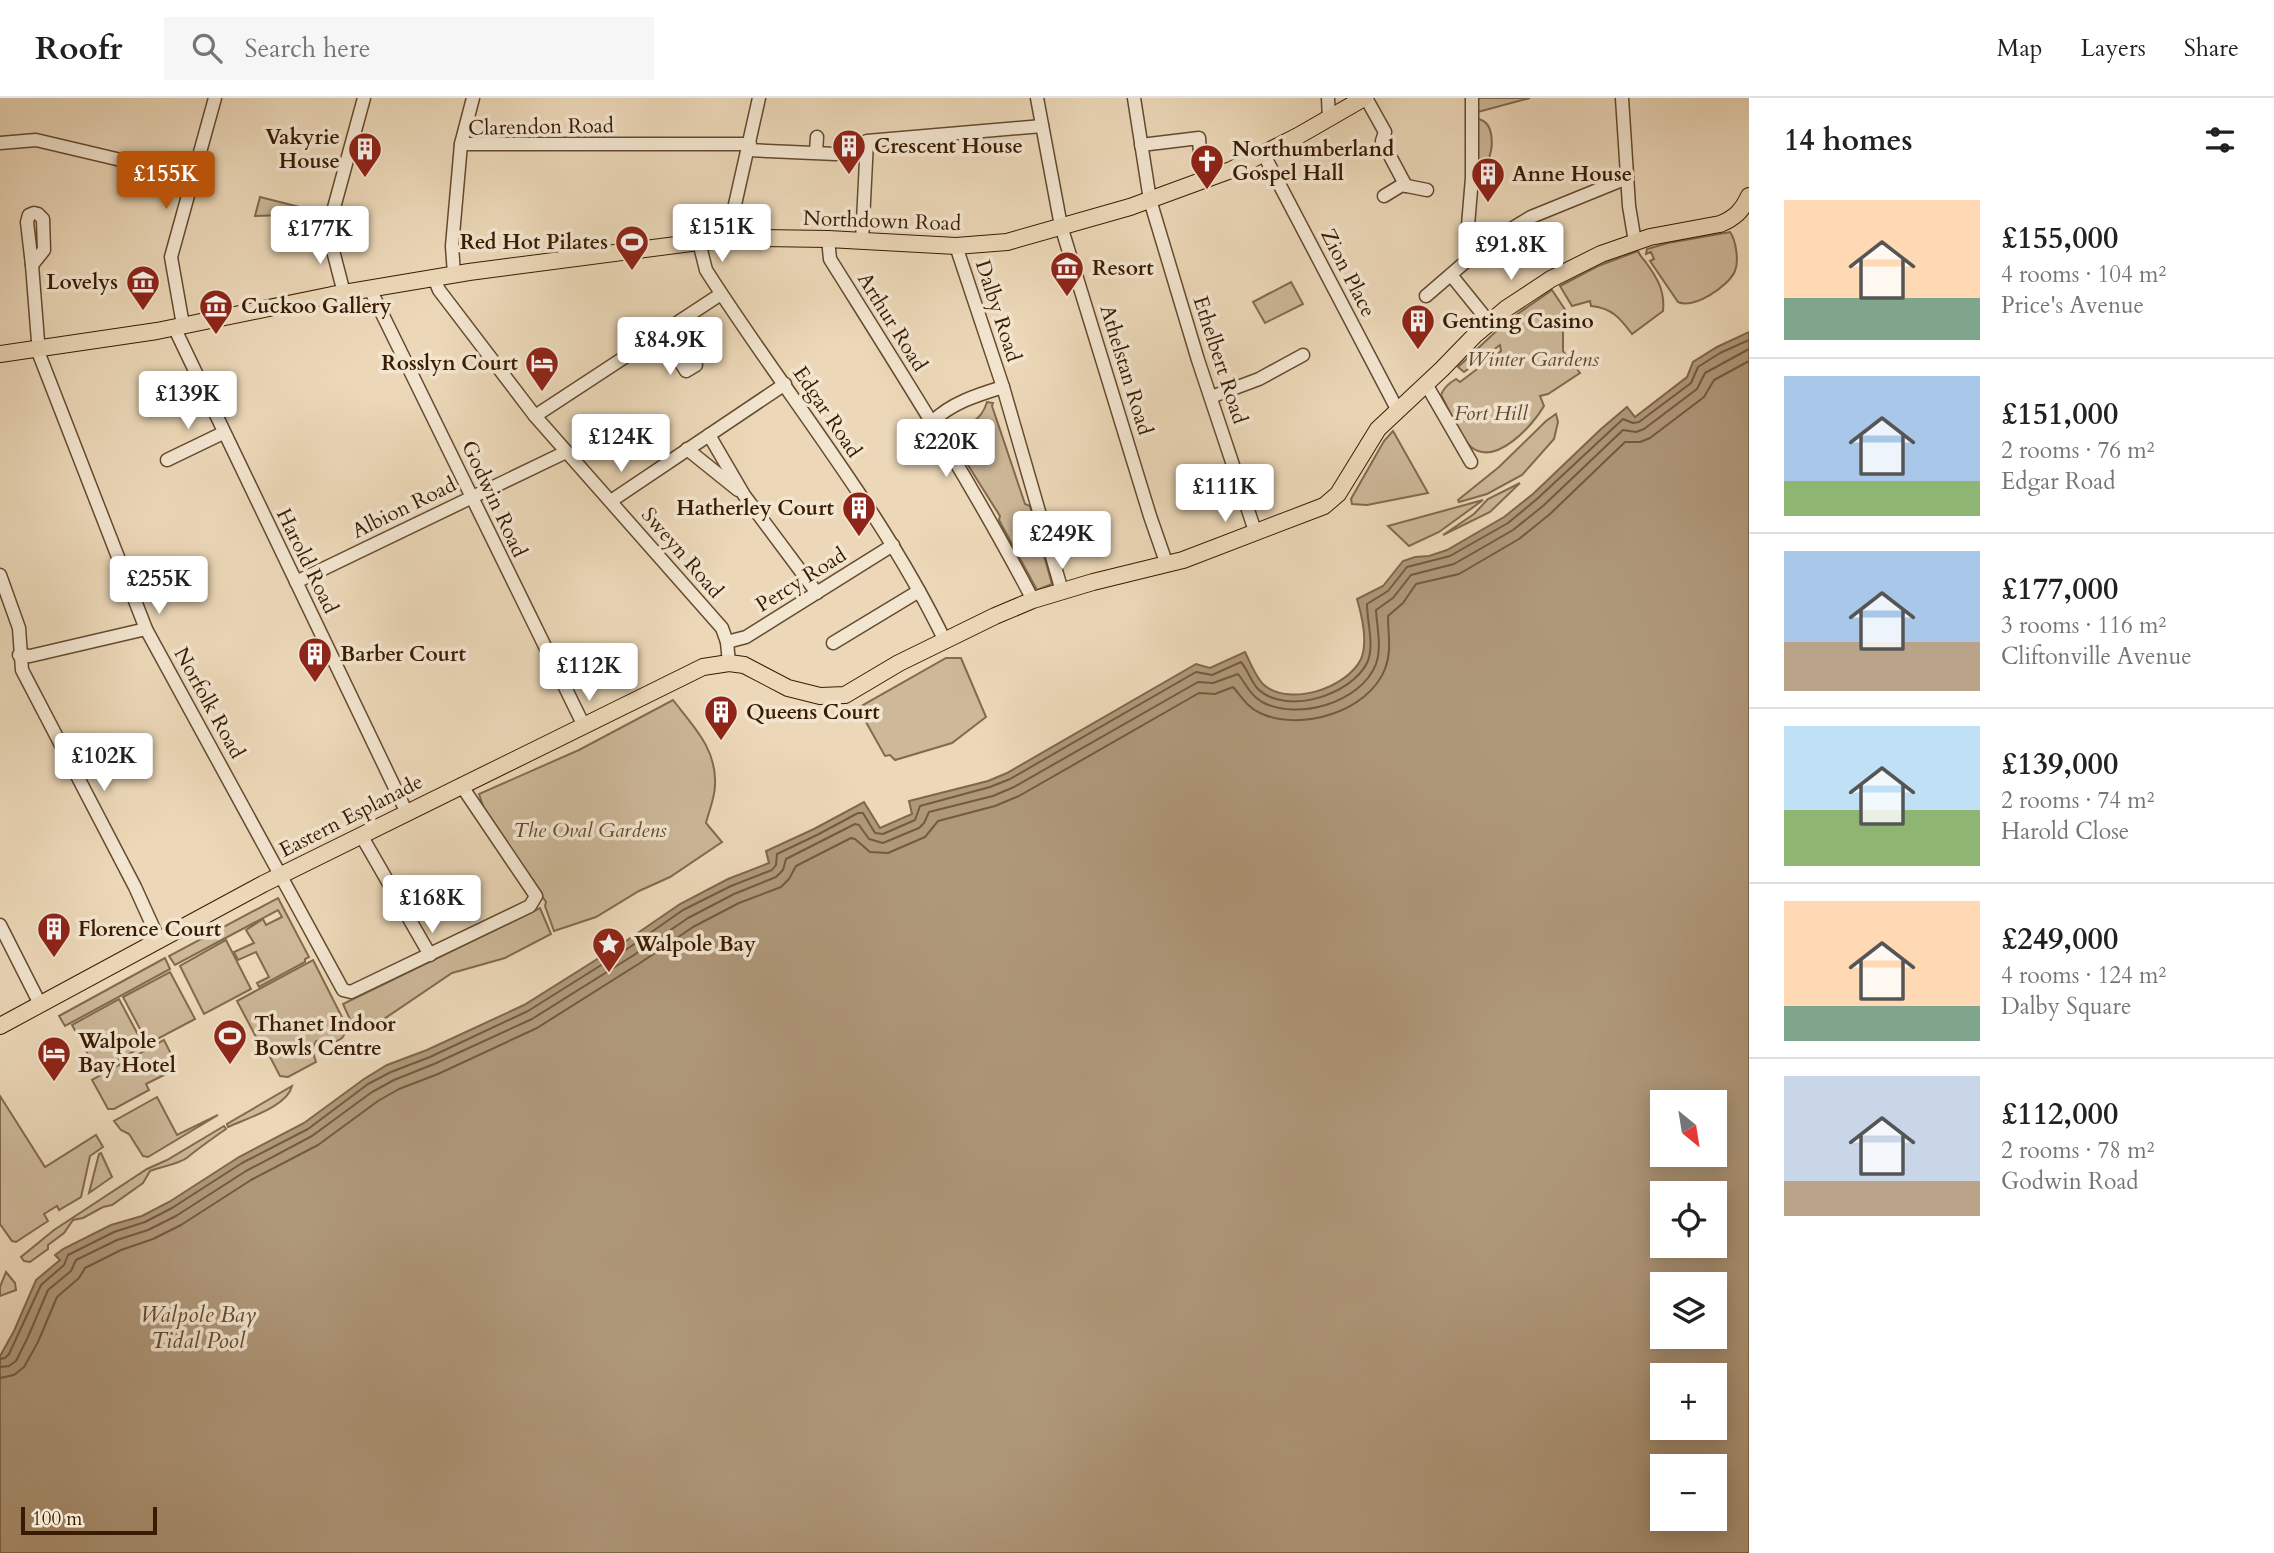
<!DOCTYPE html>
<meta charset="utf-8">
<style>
body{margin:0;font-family:Cardo,serif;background:#f6f6f6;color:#202124;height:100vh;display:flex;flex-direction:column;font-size:26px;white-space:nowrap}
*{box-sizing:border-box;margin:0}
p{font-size:23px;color:#757577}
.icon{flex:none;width:38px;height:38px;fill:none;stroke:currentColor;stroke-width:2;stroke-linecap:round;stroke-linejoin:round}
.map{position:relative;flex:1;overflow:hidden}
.side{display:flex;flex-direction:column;background:#fff;width:525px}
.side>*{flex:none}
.needle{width:46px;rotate:150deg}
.fabs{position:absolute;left:1650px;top:992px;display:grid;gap:14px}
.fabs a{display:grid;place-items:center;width:77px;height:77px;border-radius:0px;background:#fff;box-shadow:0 4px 18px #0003;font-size:35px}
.scale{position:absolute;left:21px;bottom:18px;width:136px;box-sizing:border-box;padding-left:7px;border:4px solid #381b01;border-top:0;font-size:19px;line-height:24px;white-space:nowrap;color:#381b01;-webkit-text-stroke:5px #f3e6d1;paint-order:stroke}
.price{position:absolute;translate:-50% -60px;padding:0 16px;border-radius:7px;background:#fff;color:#222;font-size:23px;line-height:46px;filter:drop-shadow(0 2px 4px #0008)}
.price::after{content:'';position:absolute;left:50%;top:42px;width:21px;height:16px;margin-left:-10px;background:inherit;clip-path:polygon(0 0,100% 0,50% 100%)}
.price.on{background:#b45309;color:#fff}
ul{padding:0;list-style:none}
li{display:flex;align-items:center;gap:21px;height:175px;padding:0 35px}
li+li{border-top:2px solid #e0e0e0}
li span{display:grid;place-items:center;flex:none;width:196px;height:140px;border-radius:0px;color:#555}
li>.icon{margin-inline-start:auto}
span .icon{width:84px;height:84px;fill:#fffc;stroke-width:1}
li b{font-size:30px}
h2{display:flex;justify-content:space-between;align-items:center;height:84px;padding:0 35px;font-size:30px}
header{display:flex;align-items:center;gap:42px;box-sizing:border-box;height:98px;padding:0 35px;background:#fff;border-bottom:2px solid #e0e0e0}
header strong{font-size:33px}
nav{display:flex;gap:38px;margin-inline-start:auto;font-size:24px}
.search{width:490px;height:63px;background:#f6f6f6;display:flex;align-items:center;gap:18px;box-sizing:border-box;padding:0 24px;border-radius:0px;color:#757577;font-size:26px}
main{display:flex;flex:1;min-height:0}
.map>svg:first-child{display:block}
.green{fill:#cdb899;stroke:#826a4d;stroke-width:2}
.water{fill:#af987a;stroke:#7f664a;stroke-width:2;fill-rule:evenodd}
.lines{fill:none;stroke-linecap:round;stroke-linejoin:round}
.shore{stroke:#745a3e;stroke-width:2}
.minor-casing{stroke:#654a2f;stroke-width:15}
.major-casing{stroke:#381b01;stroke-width:18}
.minor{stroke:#f3e6d1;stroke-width:12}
.major{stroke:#ecd8b8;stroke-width:16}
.labels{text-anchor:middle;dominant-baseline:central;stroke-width:7;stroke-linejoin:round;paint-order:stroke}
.street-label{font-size:21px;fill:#381b01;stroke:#f3e6d1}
.poi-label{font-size:21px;font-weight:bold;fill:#381b01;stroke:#f3e6d1;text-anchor:start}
.park-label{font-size:21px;font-style:italic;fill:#654a2f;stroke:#f3e6d1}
.water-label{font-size:23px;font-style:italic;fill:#62472b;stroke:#f3e6d1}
</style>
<header>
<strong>Roofr</strong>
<div class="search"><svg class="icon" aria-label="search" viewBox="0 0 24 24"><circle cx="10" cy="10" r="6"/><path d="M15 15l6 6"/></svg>Search here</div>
<nav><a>Map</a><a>Layers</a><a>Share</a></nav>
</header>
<main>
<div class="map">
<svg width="1749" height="1455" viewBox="0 0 1749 1455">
<rect width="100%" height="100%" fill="#ecd8b8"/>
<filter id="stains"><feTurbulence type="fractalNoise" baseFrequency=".00286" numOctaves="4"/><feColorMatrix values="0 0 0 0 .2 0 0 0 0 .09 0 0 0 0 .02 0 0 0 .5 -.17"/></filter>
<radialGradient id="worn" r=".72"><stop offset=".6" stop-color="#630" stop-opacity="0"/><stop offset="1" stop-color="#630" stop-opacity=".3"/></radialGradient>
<!-- green -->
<g class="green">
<path d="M1478,0H1530L1478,14Z"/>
<path d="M1478,21C1495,24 1494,51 1487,64L1478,68Z"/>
<path d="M260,99L323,115L320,125H315V116L255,118Z"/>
<path d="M1730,134C1736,142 1739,163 1735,173C1728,189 1694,211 1678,204L1650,163L1654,161L1651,154L1646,156L1647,151L1668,145Z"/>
<path d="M1638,153C1641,160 1643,160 1647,166C1658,181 1665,194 1663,213L1632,236C1620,220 1612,210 1591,208L1590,203L1572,208L1560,188L1598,168Z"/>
<path d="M1291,184L1303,206L1265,225L1253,204Z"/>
<path d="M1552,192L1566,213L1557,227L1563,230V253L1580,275L1548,296L1540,298L1544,308C1533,327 1496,369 1471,349C1460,339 1449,311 1441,297C1444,289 1449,285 1456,281L1460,284L1501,253L1500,247L1464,274L1458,269L1506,224Z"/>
<path d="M987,304L993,305L992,308L1025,406L1030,408L1052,486L1037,492L999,422L1000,418L942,326L945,323C965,332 981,324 987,304Z"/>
<path d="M1556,316L1558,324L1554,341L1522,377L1487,396L1459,404L1458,402L1499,369L1546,323Z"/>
<path d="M1393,333L1428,395L1367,407L1352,406L1351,401L1384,343Z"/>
<path d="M1520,385L1490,414L1443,437L1474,416L1488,401Z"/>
<path d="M1483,402L1439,434L1409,448L1388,428Z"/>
<path d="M946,560H961L986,619L952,645L895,662L890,657L885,658L858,610Z"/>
<path d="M673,602C693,628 717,651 715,687C715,699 709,713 706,725L722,744L670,779L639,793L596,819L554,833L545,808L546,804L486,717L479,696L579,652Z"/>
<path d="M278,800L309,859L305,861V864L259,889L257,885L269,879L256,854L238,862L234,854L254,845L246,832L263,821L266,827L282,819L278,812L175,867L169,858Z"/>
<path d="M540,810L551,836L505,860L452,875L378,925L365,929L353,928L343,906Z"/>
<path d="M226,842L251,891L204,916L180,868Z"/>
<path d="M165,860L170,871L65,928L59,918Z"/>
<path d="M313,862L348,931L342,940L332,946L325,941L316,943L312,951L316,964L288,979L280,978L268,955L265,956L237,903Z"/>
<path d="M170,874L195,921L148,946L123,899Z"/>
<path d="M119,901L144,948L97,973L72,927Z"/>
<path d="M164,942L175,964L169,967L172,973L146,986L149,992L114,1011H108L92,982Z"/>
<path d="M292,988C287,1009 247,1020 228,1029L227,1026Z"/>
<path d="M0,998L45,1069L96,1037L103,1049L90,1058L81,1099L59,1112L57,1108L44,1116L48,1123L16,1144L12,1143L0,1126Z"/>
<path d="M157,999L177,1037L218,1017L148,1059L143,1058L129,1036L121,1032L114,1023Z"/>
<path d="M224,1028L226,1031C213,1040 200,1049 188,1059C180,1066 160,1069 150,1073L143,1085L112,1107L103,1109L83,1120L73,1122L64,1135L48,1147V1151L30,1164L24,1163L21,1159L54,1132L147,1071L167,1062Z"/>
<path d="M101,1055L112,1079L89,1095L99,1056Z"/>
<path d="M6,1174L15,1185L16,1192L0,1198V1189Z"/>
</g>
<!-- water -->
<path class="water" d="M1749,234V1455H0V1258L14,1233L36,1182L60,1162L55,1157L63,1151L111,1127L142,1118L169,1104L239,1059L304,1025L364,981L387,967L427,952L524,907L626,843L680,806L728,781L769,765L766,753L814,731L864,704L880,730L912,716L909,703L988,683L1007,675L1196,566L1210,570L1245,554C1250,564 1256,580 1264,587C1290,609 1347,590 1361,561C1368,545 1362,518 1357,501L1383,488L1403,463L1415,459L1429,458L1447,452L1504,419L1533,396L1601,331L1627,309L1635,319L1687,279L1693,264L1717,249ZM1662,1004H1715V1057H1662ZM1662,1096H1715V1148H1662ZM1662,1186H1715V1239H1662ZM1662,1278H1715V1330H1662ZM1662,1368H1715V1421H1662Z"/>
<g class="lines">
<!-- shore -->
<g class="shore">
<path d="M0,1261L5,1260L9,1256L41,1187L64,1167L68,1157L114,1134L145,1124L172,1110L242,1065L308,1031L368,986L391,974L430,959L528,913L630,849L683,812L731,788L772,772L776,767L777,756L817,737L858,715H863L875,735L883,736L915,722L920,708L990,689L1010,681L1196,574L1212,577L1241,564C1248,572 1251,584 1258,591C1286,618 1351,597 1367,565C1375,547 1367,525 1367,506L1388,493L1407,469L1450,458L1508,425L1537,401L1623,321L1633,325L1639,324L1691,285L1698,269L1720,255L1749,242"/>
<path d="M0,1269L9,1268L16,1263L28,1239L48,1192L71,1173L76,1162L117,1142L148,1132L176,1118L246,1073L312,1038L372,994L394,982L434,966L532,921L634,857L688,820L734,796L776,779L783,772L786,761L855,726L859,727L869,741L883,745L919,730L924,725L929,714L993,698L1014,689L1198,584L1213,585L1238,576C1246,586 1250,597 1262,604C1297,623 1361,605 1376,566C1382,549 1377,530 1376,512L1393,500L1411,477L1454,466L1513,432L1543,408L1623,332L1636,334L1644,331L1697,291L1705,275L1749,251"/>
<path d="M0,1280L14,1277L24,1269L38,1244L57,1199L79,1180L85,1170L121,1152L153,1141L181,1127L251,1082L318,1047L378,1003L399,991L438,976L537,930L640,865L693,829L739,805L781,789L789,781L796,768L851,740L855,741L870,754L888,755L925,739L938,723L995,708L1019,698L1199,595L1215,596L1233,589C1242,599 1247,609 1260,615C1300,634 1368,614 1385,571C1392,553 1388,536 1388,518L1403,505L1416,486L1459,476L1519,441L1550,416L1625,344H1640L1650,340L1704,299L1714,282L1749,263"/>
</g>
<!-- minor casing -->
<g class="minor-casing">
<g id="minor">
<path d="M1037,0L1061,128L1150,418L1167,467"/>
<path d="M1134,0L1150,102L1198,262L1255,433"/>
<path d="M1328,0L1329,21"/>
<path d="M1366,0L1385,34L1382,43L1406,88"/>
<path d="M1622,0L1629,108L1635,144"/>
<path d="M0,45L36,42L193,79"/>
<path d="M461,46H750"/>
<path d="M1141,47L1199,40L1200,56"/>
<path d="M748,52L836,56"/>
<path d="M816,54L817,39"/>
<path d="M1264,57L1397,311"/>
<path d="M1384,98L1402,87L1427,92"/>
<path d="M34,115L38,116L43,121L44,152L32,167L27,124L29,117Z"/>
<path d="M1467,139L1472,80V0"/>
<path d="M828,141L830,161C900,273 972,385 1033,502"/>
<path d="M727,142L759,0"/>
<path d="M862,143L867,43L1042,28"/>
<path d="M699,144L706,172C785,296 881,410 945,543"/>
<path d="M956,148L1003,289L1062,493"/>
<path d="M32,167L39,256L146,531L343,892L351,894L530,808L536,798L461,687"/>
<path d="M454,176L452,148L461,46L473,0"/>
<path d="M1451,177L1489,224"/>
<path d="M434,180L439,192L535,318L722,530L727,544L729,565"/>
<path d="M370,191L584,628"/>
<path d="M344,195L330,141L329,128L364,0"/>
<path d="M1426,198L1485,147L1531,119L1627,80"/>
<path d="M183,227L171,159L215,0"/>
<path d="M174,229L406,713"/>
<path d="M662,235L686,273L696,267"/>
<path d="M1426,286L1471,364"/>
<path d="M1211,299L1259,281L1303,257"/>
<path d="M535,318L721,196"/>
<path d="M932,324C951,305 977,297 1003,289"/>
<path d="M709,337L744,397L817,495"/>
<path d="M687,351L738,392"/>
<path d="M167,362L223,335"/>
<path d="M611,403L785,286"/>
<path d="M0,477L19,530L22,572L135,789L159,842"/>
<path d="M296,484L566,354"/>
<path d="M727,544L746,539L893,447"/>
<path d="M833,545L919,493"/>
<path d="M19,557L30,558L146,531"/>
<path d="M361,737L430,857"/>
<path d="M0,827L40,906"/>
</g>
</g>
<!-- major casing -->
<g class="major-casing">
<g id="major">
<path d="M0,256L157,233L332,197L469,174L699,144L758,140L828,141L956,148L1007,144L1130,109L1231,72L1298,38L1364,0"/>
<path d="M0,928L263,786L703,569L729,565L744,567L788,590L820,598L845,597L899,565L995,518L1033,502L1093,484L1183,462L1324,408L1338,396L1378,331L1442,271L1476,236L1507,210L1551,181L1601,156L1650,139L1720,126C1735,120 1742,113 1749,98"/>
</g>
</g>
<!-- minor -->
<use href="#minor" class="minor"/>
<!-- major -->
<use href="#major" class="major"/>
</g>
<!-- icons -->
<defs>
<g id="building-pin" transform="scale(1.75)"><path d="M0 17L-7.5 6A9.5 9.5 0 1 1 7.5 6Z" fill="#8f2418" stroke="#f3e6d1"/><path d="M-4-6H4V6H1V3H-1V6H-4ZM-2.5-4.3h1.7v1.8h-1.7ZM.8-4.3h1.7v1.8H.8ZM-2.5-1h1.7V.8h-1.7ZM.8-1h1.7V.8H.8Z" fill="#fff"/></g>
<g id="church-pin" transform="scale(1.75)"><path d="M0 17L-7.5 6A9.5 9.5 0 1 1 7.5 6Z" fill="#8f2418" stroke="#f3e6d1"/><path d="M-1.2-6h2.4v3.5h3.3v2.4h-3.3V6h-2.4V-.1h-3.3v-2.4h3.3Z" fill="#fff"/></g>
<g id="stadium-pin" transform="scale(1.75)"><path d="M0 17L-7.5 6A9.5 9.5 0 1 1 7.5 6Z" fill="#8f2418" stroke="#f3e6d1"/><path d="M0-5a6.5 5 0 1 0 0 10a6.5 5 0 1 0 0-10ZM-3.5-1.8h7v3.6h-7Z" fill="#fff"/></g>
<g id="museum-pin" transform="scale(1.75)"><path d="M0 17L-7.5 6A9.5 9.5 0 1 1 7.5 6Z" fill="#8f2418" stroke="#f3e6d1"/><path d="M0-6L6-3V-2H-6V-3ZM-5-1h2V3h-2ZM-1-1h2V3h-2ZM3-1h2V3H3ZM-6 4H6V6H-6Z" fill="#fff"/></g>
<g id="hotel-pin" transform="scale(1.75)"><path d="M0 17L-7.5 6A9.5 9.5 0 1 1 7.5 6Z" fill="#8f2418" stroke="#f3e6d1"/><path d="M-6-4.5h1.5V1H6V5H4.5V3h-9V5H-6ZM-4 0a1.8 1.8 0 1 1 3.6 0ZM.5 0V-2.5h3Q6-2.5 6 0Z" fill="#fff"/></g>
<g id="sight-pin" transform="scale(1.75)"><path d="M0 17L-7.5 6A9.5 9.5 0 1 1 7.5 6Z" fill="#8f2418" stroke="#f3e6d1"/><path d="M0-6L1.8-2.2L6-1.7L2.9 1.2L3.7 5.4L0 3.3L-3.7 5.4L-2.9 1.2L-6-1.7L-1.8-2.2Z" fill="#fff"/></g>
</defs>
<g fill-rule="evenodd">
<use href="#building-pin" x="849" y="48"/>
<use href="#building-pin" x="365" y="51"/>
<use href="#church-pin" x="1207" y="63"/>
<use href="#building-pin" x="1488" y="76"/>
<use href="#stadium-pin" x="632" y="144"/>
<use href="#museum-pin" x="1067" y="170"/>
<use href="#museum-pin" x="143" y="184"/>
<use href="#museum-pin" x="216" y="208"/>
<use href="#building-pin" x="1418" y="223"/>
<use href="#hotel-pin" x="542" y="265"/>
<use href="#building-pin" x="859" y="410"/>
<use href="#building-pin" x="315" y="556"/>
<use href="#building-pin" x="721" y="614"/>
<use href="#building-pin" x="54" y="831"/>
<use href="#sight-pin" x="609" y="846"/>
<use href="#stadium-pin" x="230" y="938"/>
<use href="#hotel-pin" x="54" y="955"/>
</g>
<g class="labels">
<!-- street labels -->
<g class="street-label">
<text transform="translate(541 29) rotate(-1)">Clarendon Road</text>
<text transform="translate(882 123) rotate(2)">Northdown Road</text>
<text transform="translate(1348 175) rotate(63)">Zion Place</text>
<text transform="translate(998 213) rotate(72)">Dalby Road</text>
<text transform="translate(892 224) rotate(58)">Arthur Road</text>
<text transform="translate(1220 262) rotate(72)">Ethelbert Road</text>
<text transform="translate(1126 272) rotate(73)">Athelstan Road</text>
<text transform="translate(827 314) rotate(56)">Edgar Road</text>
<text transform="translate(494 401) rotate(65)">Godwin Road</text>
<text transform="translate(404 410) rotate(-26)">Albion Road</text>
<text transform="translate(682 455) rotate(49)">Sweyn Road</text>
<text transform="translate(307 463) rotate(64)">Harold Road</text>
<text transform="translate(801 482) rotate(-32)">Percy Road</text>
<text transform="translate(209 605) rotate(61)">Norfolk Road</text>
<text transform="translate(351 718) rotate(-27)">Eastern Esplanade</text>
</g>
<!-- poi labels -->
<g class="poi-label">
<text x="340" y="39" text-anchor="end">Vakyrie<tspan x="340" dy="24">House</tspan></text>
<text x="874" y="48">Crescent House</text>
<text x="1232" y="51">Northumberland<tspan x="1232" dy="24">Gospel Hall</tspan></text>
<text x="1512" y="76">Anne House</text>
<text x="608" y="144" text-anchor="end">Red Hot Pilates</text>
<text x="1092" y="170">Resort</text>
<text x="118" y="184" text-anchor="end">Lovelys</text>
<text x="241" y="208">Cuckoo Gallery</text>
<text x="1442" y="223">Genting Casino</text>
<text x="518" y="265" text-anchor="end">Rosslyn Court</text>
<text x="834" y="410" text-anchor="end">Hatherley Court</text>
<text x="340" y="556">Barber Court</text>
<text x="746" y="614">Queens Court</text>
<text x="78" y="831">Florence Court</text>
<text x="634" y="846">Walpole Bay</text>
<text x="254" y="926">Thanet Indoor<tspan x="254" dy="24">Bowls Centre</tspan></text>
<text x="78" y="943">Walpole<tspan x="78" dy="24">Bay Hotel</tspan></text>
</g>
<!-- park labels -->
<g class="park-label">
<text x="1533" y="261">Winter Gardens</text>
<text x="1491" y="315">Fort Hill</text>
<text x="590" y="732">The Oval Gardens</text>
</g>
<!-- water labels -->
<g class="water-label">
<text x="198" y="1216">Walpole Bay<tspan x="198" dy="26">Tidal Pool</tspan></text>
</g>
</g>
<rect width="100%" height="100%" filter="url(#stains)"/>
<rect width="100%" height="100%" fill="url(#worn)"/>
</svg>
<div class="fabs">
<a><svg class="needle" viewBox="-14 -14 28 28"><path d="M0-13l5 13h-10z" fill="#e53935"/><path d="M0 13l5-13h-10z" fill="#757577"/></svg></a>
<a><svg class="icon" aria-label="locate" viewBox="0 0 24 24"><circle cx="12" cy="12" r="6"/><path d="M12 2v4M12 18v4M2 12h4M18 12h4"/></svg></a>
<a><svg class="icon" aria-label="layers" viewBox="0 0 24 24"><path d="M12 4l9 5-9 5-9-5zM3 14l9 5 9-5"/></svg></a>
<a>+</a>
<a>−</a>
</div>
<div class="scale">100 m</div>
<b class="price on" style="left:166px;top:113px">£155K</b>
<b class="price" style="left:722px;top:166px">£151K</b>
<b class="price" style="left:320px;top:168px">£177K</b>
<b class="price" style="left:1511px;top:184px">£91.8K</b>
<b class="price" style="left:670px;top:279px">£84.9K</b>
<b class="price" style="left:188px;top:333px">£139K</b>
<b class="price" style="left:621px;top:376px">£124K</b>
<b class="price" style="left:946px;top:381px">£220K</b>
<b class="price" style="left:1225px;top:426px">£111K</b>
<b class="price" style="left:1062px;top:473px">£249K</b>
<b class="price" style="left:159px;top:518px">£255K</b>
<b class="price" style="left:589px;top:605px">£112K</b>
<b class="price" style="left:104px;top:695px">£102K</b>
<b class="price" style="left:432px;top:837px">£168K</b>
</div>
<section class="side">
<h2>14 homes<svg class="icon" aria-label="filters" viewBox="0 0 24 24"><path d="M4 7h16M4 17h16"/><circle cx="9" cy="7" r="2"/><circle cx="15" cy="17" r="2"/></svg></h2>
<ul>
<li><span style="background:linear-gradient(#ffd9b3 70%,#7fa58c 0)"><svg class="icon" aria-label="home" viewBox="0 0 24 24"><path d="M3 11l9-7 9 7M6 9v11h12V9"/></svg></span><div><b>£155,000</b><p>4 rooms · 104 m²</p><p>Price's Avenue</p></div></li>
<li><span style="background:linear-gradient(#a9c7e8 75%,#8fb573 0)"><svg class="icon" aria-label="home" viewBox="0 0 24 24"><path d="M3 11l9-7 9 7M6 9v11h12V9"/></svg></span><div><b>£151,000</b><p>2 rooms · 76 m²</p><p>Edgar Road</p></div></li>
<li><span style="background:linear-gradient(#a9c7e8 65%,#b9a48a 0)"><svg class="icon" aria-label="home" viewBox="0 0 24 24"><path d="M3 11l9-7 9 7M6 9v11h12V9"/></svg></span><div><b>£177,000</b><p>3 rooms · 116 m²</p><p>Cliftonville Avenue</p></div></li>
<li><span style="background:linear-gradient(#bfe0f5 60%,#8fb573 0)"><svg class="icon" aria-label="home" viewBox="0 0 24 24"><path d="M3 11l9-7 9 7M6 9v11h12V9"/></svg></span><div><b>£139,000</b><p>2 rooms · 74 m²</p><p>Harold Close</p></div></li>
<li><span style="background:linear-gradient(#ffd9b3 75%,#7fa58c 0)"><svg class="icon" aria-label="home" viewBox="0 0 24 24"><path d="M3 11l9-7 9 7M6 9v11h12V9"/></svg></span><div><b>£249,000</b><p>4 rooms · 124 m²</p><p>Dalby Square</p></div></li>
<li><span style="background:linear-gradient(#c9d6e8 75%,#b9a48a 0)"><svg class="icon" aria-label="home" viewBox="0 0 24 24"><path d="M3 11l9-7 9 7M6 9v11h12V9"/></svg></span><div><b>£112,000</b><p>2 rooms · 78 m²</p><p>Godwin Road</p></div></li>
</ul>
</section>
</main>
